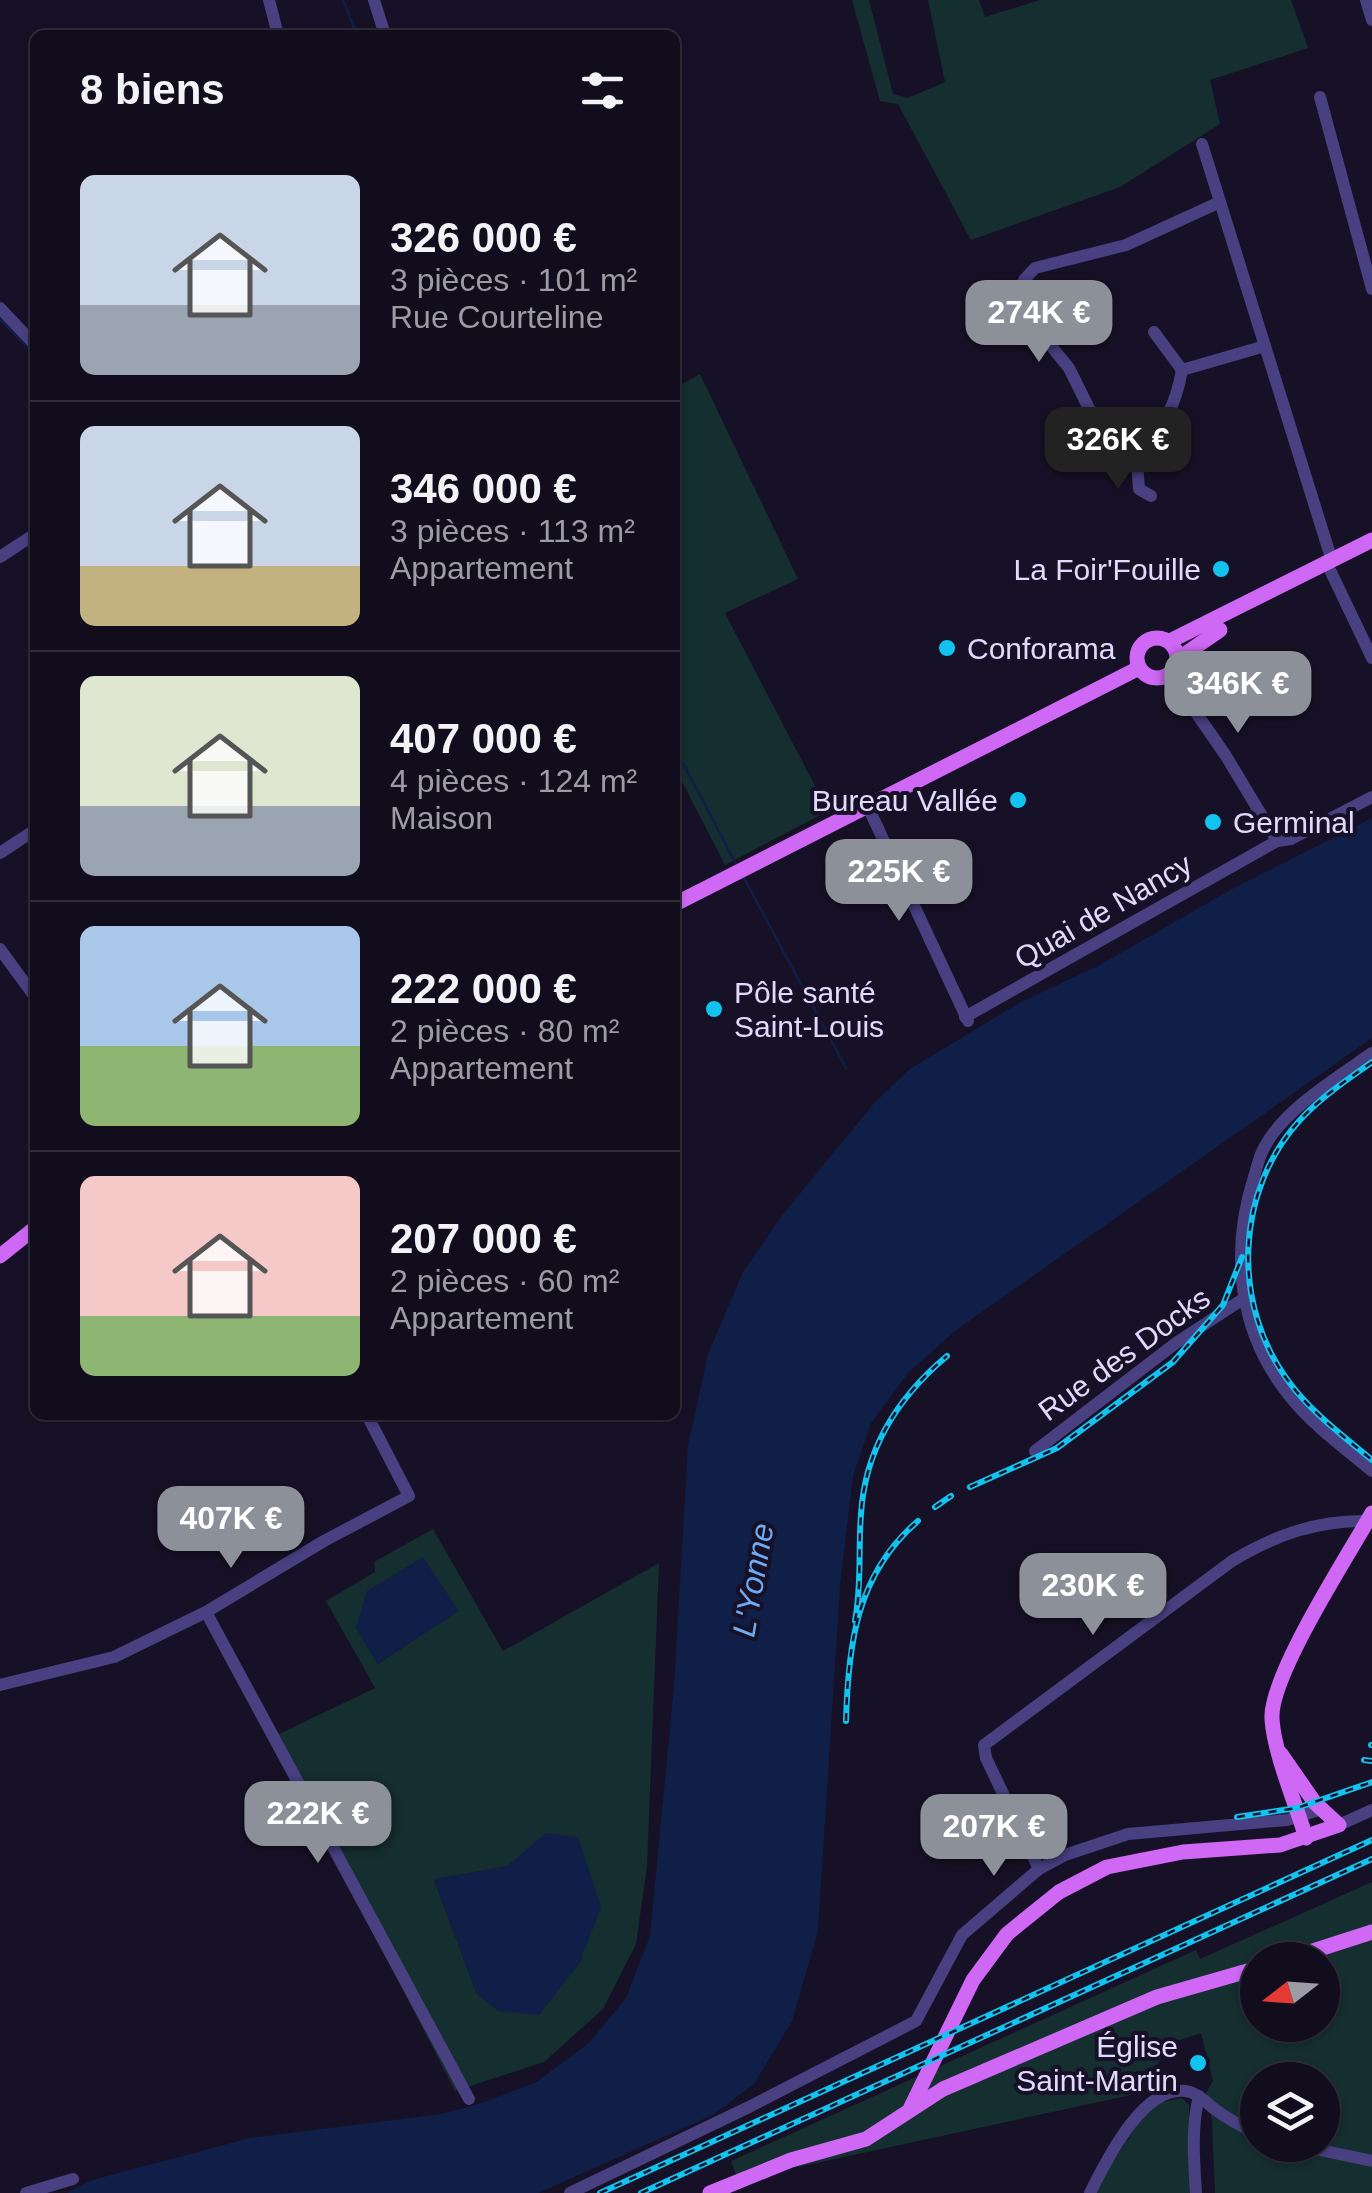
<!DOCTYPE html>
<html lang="fr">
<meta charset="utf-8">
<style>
body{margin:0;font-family:Helvetica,sans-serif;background:#1e1b2a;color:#f1f3f6;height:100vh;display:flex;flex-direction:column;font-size:38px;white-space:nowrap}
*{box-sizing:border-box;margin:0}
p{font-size:32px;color:#9c9ca4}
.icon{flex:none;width:55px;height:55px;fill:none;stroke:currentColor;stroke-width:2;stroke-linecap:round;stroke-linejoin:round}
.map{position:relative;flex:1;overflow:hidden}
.side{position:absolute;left:30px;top:30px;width:650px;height:1390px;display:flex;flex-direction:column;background:#110d1d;border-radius:15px;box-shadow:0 2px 8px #0004,0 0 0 2px #302d3b}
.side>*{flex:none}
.needle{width:65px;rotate:253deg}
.tools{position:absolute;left:1240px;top:1942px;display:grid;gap:20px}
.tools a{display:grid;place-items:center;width:100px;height:100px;border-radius:50%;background:#110d1d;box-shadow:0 2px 8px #0004,0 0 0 2px #302d3b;font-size:50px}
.price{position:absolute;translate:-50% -85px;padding:0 22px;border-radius:20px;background:#8c9099;color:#fff;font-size:32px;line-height:65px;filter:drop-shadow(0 2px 5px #0008)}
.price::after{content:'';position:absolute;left:50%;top:60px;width:30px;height:22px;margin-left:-15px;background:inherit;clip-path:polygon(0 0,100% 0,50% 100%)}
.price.current{background:#222;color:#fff}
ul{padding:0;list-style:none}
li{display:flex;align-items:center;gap:30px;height:250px;padding:0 50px}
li+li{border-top:2px solid #302d3b}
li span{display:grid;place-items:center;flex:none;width:280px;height:200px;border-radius:15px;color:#555}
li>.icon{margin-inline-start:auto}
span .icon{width:120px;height:120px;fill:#fffc;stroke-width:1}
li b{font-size:42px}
h2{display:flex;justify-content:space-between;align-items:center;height:120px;padding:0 50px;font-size:42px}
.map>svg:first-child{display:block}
.green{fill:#152e30;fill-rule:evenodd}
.water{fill:#101f47}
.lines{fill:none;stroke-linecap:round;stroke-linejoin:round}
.stream{stroke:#101f47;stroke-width:2.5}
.minor{stroke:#494082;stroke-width:12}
.major{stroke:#ce68f5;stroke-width:15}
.rail-casing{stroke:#13c3ef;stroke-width:6}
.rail{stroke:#171127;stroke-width:2.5;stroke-dasharray:8;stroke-linecap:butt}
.poi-dot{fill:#13c3ef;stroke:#171127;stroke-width:4}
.labels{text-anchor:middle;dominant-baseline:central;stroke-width:8;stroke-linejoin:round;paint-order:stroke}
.poi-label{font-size:30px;fill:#e1dafc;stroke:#171127;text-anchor:end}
.street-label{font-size:30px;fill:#e1dafc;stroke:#171127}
.water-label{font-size:32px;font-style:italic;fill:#6faaf5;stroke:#171127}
</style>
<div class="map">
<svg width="1372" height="2193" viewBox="0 0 1372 2193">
<rect width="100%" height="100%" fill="#171127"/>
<!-- green -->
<g class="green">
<path d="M852,0H869L893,94L908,98L945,82L928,0H979L985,17L1040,0H1291L1308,48L1210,80L1220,124L1120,187L971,240L898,104L880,101Z"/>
<path d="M700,374L798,579L725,613L828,811L725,865L675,768V388Z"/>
<path d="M433,1529L503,1651L659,1563L647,1866L636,1944L603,2009L544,2062L455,2091L273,1737L375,1688L326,1601L375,1572L374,1562ZM458,1610L378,1664L356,1627ZM507,1866L477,1994L434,1880Z"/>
<path d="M1372,1882V2193H1215L1212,2120L1206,2093L1213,2081L1201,2033L1177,2041L1131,2095L738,2180L731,2161L1196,1950L1200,1959ZM1258,1960H1322V2025H1258ZM1258,2080H1322V2145H1258Z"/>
<path d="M1182,2098L1189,2105L1191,2193H1093L1147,2110L1162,2102Z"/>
</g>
<!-- water -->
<g class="water">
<path d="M1372,818V1038L956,1330L908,1373L871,1423L853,1476L840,1585L818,1931L792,2021L754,2084L713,2115L538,2193H67L92,2180L250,2138L442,2114L475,2105L535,2083L590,2042L626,1998L650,1936L674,1686L688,1446L708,1354L743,1272L784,1213L875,1102L910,1069L1021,1002L1098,966L1232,889Z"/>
<path d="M423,1557L459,1611L377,1664L356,1627L367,1591Z"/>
<path d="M546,1833L578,1837L601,1907L579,1964L539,2015L498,2011L477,1994L434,1879L507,1866Z"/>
</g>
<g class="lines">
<!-- stream -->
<g class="stream">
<path d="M343,0L357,35"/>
<path d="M0,319L35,355"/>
<path d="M675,748L736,864"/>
<path d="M744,878L846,1068"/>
</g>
<!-- minor -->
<g class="minor">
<path d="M269,0L278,35"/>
<path d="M374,0L385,35"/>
<path d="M1366,0L1372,20"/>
<path d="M1320,97L1372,289"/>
<path d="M1202,144L1332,561"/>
<path d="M1220,202L1126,245L1035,268L1024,280L1020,296L1023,312L1069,368L1104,439L1136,450C1164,428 1176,405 1182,370L1265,346"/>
<path d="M0,308L35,345"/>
<path d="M1154,332L1182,370"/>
<path d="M1136,450L1139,489L1151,496"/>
<path d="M0,557L35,534"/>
<path d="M1331,572L1372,658"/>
<path d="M1170,675L1226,756L1277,841"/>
<path d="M868,807L968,1021"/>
<path d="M0,853L35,830"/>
<path d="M0,949L35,997"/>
<path d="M965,1017L1277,841L1291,839L1372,797"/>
<path d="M1372,1053C1338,1077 1283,1110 1264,1148C1259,1156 1257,1168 1254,1177C1230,1252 1238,1331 1288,1394C1311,1424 1343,1447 1372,1471"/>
<path d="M1035,1451L1176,1343L1243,1299"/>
<path d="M206,1612L469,2099"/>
<path d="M0,1685L114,1657L206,1612L324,1541L409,1496L367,1415"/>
<path d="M1339,1825L1372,1810"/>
<path d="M1039,1869L986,1758L984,1745L1232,1561C1275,1535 1317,1520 1368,1521"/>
<path d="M1296,2145L1372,2161"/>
<path d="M26,2193L73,2179"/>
<path d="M570,2193L749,2107L916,2021L962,1935L1039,1869L1065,1855L1128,1834L1287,1820L1322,1809"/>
<path d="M1090,2193C1106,2161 1145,2080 1190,2092C1201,2095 1207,2104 1216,2110C1229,2120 1243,2127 1258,2134"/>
<path d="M1196,2193C1194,2161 1191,2128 1199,2096"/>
</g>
<!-- major -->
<g class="major">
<circle cx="1157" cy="658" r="20"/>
<path d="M1170,641L1372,540"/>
<path d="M1178,659L1220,630"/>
<path d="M675,904L1139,668"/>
<path d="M0,1256L35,1228"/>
<path d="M1306,1838C1296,1804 1274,1753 1272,1719C1269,1677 1348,1556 1372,1513"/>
<path d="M1285,1960L1372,1932"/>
<path d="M911,2107L973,1980L1007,1934L1059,1892L1107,1867L1183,1852L1280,1845L1339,1825L1315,1803L1281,1754"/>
<path d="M710,2193L791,2160L866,2139L943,2089L1157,1997L1258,1968"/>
</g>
<!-- rail casing -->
<g class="rail-casing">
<g id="rail">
<path d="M1372,1062C1347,1080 1321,1097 1300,1120C1235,1191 1231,1305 1289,1382C1311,1412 1343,1436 1372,1460"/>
<path d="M970,1487L1057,1448L1173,1362L1223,1305L1242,1257"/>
<path d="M935,1507L951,1496"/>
<path d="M855,1621C862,1584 858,1550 861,1514C865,1449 898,1397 947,1356"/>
<path d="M846,1721C848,1646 856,1574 918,1521"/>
<path d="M1371,1745H1372"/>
<path d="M1364,1760L1372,1761"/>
<path d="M1237,1817L1297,1808L1372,1782"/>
<path d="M600,2193L1372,1840"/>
<path d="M641,2193L1372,1859"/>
</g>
</g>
<!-- rail -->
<use href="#rail" class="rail"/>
</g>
<!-- markers -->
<g class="poi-dot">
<circle cx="1221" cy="569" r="10"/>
<circle cx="947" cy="648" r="10"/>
<circle cx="1018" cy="800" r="10"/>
<circle cx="1213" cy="822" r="10"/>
<circle cx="714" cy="1009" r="10"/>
<circle cx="1198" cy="2063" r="10"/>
</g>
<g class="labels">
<!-- poi labels -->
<g class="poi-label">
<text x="1201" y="569">La Foir'Fouille</text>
<text x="967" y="648" text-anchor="start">Conforama</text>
<text x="998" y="800">Bureau Vallée</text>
<text x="1233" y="822" text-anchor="start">Germinal</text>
<text x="734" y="992" text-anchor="start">Pôle santé<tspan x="734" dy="34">Saint-Louis</tspan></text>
<text x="1178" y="2046">Église<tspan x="1178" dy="34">Saint-Martin</tspan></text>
</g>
<!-- street labels -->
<g class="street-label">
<text transform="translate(1103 911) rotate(-30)">Quai de Nancy</text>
<text transform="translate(1124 1354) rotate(-36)">Rue des Docks</text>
</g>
<!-- water labels -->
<g class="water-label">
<text transform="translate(753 1580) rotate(-80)">L'Yonne</text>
</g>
</g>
</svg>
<div class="tools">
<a><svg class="needle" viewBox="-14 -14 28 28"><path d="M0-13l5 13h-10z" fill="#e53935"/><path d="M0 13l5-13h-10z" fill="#9c9ca4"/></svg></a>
<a><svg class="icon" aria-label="layers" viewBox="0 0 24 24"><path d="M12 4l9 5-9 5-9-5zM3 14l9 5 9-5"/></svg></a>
</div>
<b class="price" style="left:1039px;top:365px">274K €</b>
<b class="price current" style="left:1118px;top:492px">326K €</b>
<b class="price" style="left:1238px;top:736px">346K €</b>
<b class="price" style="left:899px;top:924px">225K €</b>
<b class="price" style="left:231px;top:1571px">407K €</b>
<b class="price" style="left:1093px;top:1638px">230K €</b>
<b class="price" style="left:318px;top:1866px">222K €</b>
<b class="price" style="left:994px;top:1879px">207K €</b>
<section class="side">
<h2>8 biens<svg class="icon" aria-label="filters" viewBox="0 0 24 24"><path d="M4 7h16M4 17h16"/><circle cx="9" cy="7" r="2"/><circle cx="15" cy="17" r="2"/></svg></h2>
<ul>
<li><span style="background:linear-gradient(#c9d6e8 65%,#9aa5b1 0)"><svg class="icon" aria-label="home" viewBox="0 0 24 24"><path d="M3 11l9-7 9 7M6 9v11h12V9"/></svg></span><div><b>326 000 €</b><p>3 pièces · 101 m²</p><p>Rue Courteline</p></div></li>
<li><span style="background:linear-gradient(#c9d6e8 70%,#c2b280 0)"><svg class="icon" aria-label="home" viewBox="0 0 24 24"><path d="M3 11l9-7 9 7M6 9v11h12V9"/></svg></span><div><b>346 000 €</b><p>3 pièces · 113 m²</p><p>Appartement</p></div></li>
<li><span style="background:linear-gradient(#dfe7d0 65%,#9aa5b1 0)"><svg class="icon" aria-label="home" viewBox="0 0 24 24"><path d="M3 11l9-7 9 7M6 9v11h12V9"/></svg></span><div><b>407 000 €</b><p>4 pièces · 124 m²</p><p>Maison</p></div></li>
<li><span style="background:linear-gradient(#a9c7e8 60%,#8fb573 0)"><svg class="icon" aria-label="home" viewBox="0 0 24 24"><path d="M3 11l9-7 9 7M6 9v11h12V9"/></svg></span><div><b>222 000 €</b><p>2 pièces · 80 m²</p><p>Appartement</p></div></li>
<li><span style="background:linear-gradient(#f6c9c9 70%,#8fb573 0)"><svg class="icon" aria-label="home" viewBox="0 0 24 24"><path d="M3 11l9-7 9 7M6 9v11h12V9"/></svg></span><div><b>207 000 €</b><p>2 pièces · 60 m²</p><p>Appartement</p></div></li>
</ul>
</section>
</div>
